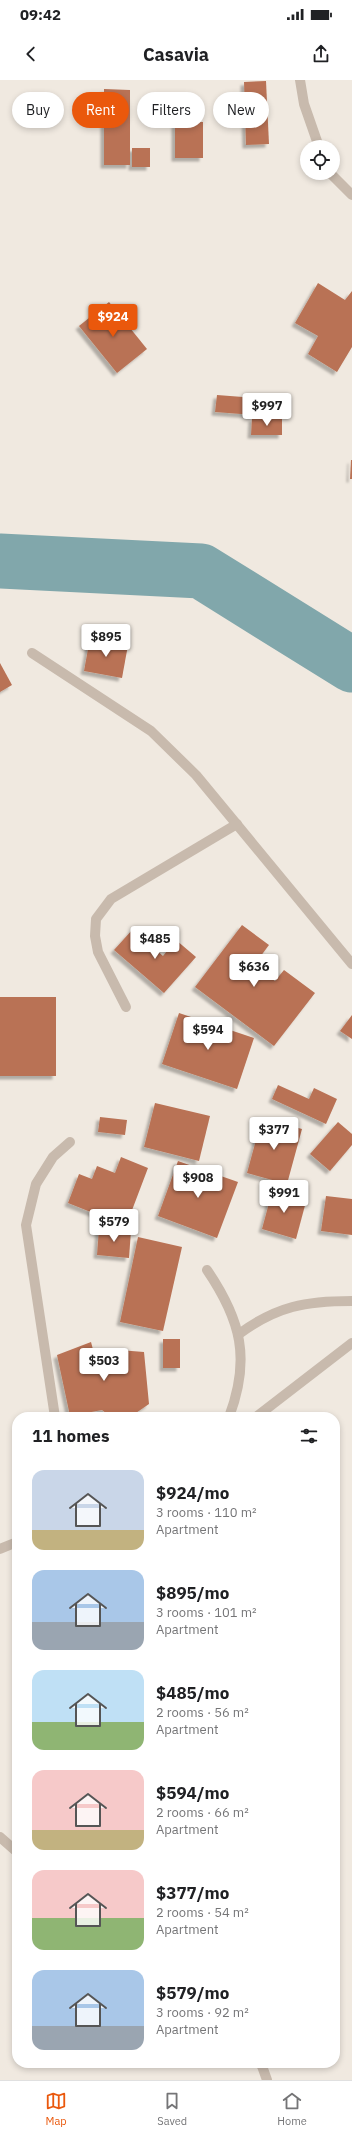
<!DOCTYPE html>
<meta charset="utf-8">
<style>
body{margin:0;font-family:"IBM Plex Sans",sans-serif;background:#f2f2f2;color:#202124;height:100vh;display:flex;flex-direction:column;font-size:15px;white-space:nowrap}
*{box-sizing:border-box;margin:0}
p{font-size:13px;color:#757577}
.icon{flex:none;width:22px;height:22px;fill:none;stroke:currentColor;stroke-width:2;stroke-linecap:round;stroke-linejoin:round}
.map{position:relative;flex:1;overflow:hidden}
.side{position:absolute;left:12px;top:1332px;width:328px;height:656px;display:flex;flex-direction:column;background:#fff;border-radius:16px;box-shadow:0 2px 6px #0003}
.side>*{flex:none}
.top-card{position:absolute;left:12px;top:12px;width:328px;height:36px;display:flex;gap:8px}
.buttons{position:absolute;left:300px;top:60px;display:grid;gap:8px}
.buttons a{display:grid;place-items:center;width:40px;height:40px;border-radius:50%;background:#fff;box-shadow:0 2px 6px #0003;font-size:20px}
.price{position:absolute;translate:-50% -34px;padding:0 9px;border-radius:4px;background:#fff;color:#222;font-size:13px;line-height:26px;filter:drop-shadow(0 1px 2px #0008)}
.price::after{content:'';position:absolute;left:50%;top:24px;width:12px;height:9px;margin-left:-6px;background:inherit;clip-path:polygon(0 0,100% 0,50% 100%)}
.price.active{background:#ea580c;color:#fff}
ul{padding:0;list-style:none}
li{display:flex;align-items:center;gap:12px;height:100px;padding:0 20px}
li span{display:grid;place-items:center;flex:none;width:112px;height:80px;border-radius:12px;color:#555}
li>.icon{margin-inline-start:auto}
span .icon{width:48px;height:48px;fill:#fffc;stroke-width:1}
li b{font-size:17px}
h2{display:flex;justify-content:space-between;align-items:center;height:48px;padding:0 20px;font-size:17px}
.pill{padding:0 14px;border-radius:18px;background:#fff;box-shadow:0 2px 6px #0003;font-size:14px;line-height:36px}
.pill.active{background:#ea580c;color:#fff}
.status{display:flex;justify-content:space-between;align-items:center;height:28px;padding:0 20px;background:#fff;direction:ltr}
.status svg{height:11px;fill:currentColor}
header{display:flex;justify-content:space-between;align-items:center;height:52px;padding:0 20px;background:#fff;font-size:18px;font-weight:800}
.tabs{display:flex;justify-content:space-around;align-items:center;height:56px;border-top:1px solid #e0e0e0;background:#fff;font-size:11px;color:#757577}
.tabs a{display:grid;justify-items:center;gap:2px}
.tabs .active{color:#ea580c}
.map>svg:first-child{display:block}
.lines{fill:none;stroke-linecap:round;stroke-linejoin:round}
.river{stroke:#81a7ab;stroke-width:55}
.building{fill:#b97255;filter:url(#shadow)}
.minor{stroke:#c8baad;stroke-width:10}
</style>
<div class="status"><b>09:42</b><svg viewBox="0 0 49 12"><path d="M0 12V9h3v3zM5 12V6h3v6zM10 12V3h3v9zM15 12V0h3v12zM26 1h20v11H26zM47 4h2v5h-2z"/></svg></div>
<header><svg class="icon" aria-label="back" viewBox="0 0 24 24"><path d="M15 5l-7 7 7 7"/></svg>Casavia<svg class="icon" aria-label="share" viewBox="0 0 24 24"><path d="M12 15V3M7 8l5-5 5 5M5 13v7h14v-7"/></svg></header>
<div class="map">
<svg width="352" height="2000" viewBox="0 0 352 2000">
<defs>
<filter id="shadow"><feDropShadow dx="-3.5" dy="3.5" stdDeviation="1" flood-color="#0004"/></filter>
</defs>
<rect width="100%" height="100%" fill="#f0e9e0"/>
<g class="lines">
<!-- river -->
<path class="river" d="M0,481L201,491L352,585"/>
</g>
<!-- building -->
<g class="building">
<path d="M266,1L269,64L246,65L244,2Z"/>
<path d="M104,9L130,10V85H104Z"/>
<rect x="175" y="42" width="28" height="36"/>
<rect x="132" y="68" width="18" height="19"/>
<path d="M318,203L345,220L352,211V267L337,292L308,274L318,256L295,243Z"/>
<path d="M109,222L147,269L117,293L79,246Z"/>
<path d="M217,315L256,318L254,335L215,332Z"/>
<path d="M252,338H282V355H251Z"/>
<path d="M351,380H352V399H350Z"/>
<path d="M90,558L128,565L122,598L84,591Z"/>
<path d="M0,583L12,605L0,612Z"/>
<path d="M242,845L269,865L254,885L275,901L284,890L315,913L274,966L195,907Z"/>
<path d="M133,849L163,876L176,860L196,877L164,913L114,870Z"/>
<rect x="0" y="917" width="56" height="79"/>
<path d="M179,933L254,958L237,1009L162,984Z"/>
<path d="M352,935V959L340,951Z"/>
<path d="M278,1005L309,1019L314,1008L337,1019L326,1044L272,1019Z"/>
<path d="M155,1023L210,1036L199,1081L144,1067Z"/>
<path d="M100,1037L127,1040L125,1055L98,1052Z"/>
<path d="M262,1038L302,1049L287,1104L247,1093Z"/>
<path d="M338,1042L352,1054V1065L330,1091L310,1074Z"/>
<path d="M121,1077L148,1088L126,1146L68,1123L79,1094L92,1099L97,1086L115,1093Z"/>
<path d="M178,1081L238,1102L217,1158L158,1136Z"/>
<path d="M273,1108L307,1118L296,1159L262,1149Z"/>
<path d="M326,1116L352,1119V1155L321,1151Z"/>
<path d="M99,1148L131,1151L129,1178L97,1175Z"/>
<path d="M138,1157L182,1167L163,1251L120,1242Z"/>
<rect x="163" y="1259" width="17" height="29"/>
<path d="M91,1262L95,1277L119,1270L144,1272L149,1324L130,1337H111L102,1330L70,1336L57,1275Z"/>
</g>
<g class="lines">
<!-- minor -->
<g class="minor">
<path d="M300,0L304,24L319,67"/>
<path d="M330,93L352,115"/>
<path d="M32,573L151,651L196,695L352,884"/>
<path d="M126,927L98,872L95,856L96,839L111,819L237,744"/>
<path d="M207,1190C241,1240 251,1279 229,1337"/>
<path d="M239,1254C277,1226 306,1221 352,1221"/>
<path d="M55,1337L26,1145L36,1104L53,1077L70,1062"/>
<path d="M256,1337L352,1263"/>
<path d="M0,1469L17,1462"/>
<path d="M0,1757L17,1772"/>
<path d="M259,1983L262,1986L267,2000"/>
</g>
</g>
</svg>
<div class="buttons">
<a><svg class="icon" aria-label="locate" viewBox="0 0 24 24"><circle cx="12" cy="12" r="6"/><path d="M12 2v4M12 18v4M2 12h4M18 12h4"/></svg></a>
</div>
<b class="price active" style="left:113px;top:258px">$924</b>
<b class="price" style="left:267px;top:347px">$997</b>
<b class="price" style="left:106px;top:578px">$895</b>
<b class="price" style="left:155px;top:880px">$485</b>
<b class="price" style="left:254px;top:908px">$636</b>
<b class="price" style="left:208px;top:971px">$594</b>
<b class="price" style="left:274px;top:1071px">$377</b>
<b class="price" style="left:198px;top:1119px">$908</b>
<b class="price" style="left:284px;top:1134px">$991</b>
<b class="price" style="left:114px;top:1163px">$579</b>
<b class="price" style="left:104px;top:1302px">$503</b>
<div class="top-card">
<a class="pill">Buy</a>
<a class="pill active">Rent</a>
<a class="pill">Filters</a>
<a class="pill">New</a>
</div>
<section class="side">
<h2>11 homes<svg class="icon" aria-label="filters" viewBox="0 0 24 24"><path d="M4 7h16M4 17h16"/><circle cx="9" cy="7" r="2"/><circle cx="15" cy="17" r="2"/></svg></h2>
<ul>
<li><span style="background:linear-gradient(#c9d6e8 75%,#c2b280 0)"><svg class="icon" aria-label="home" viewBox="0 0 24 24"><path d="M3 11l9-7 9 7M6 9v11h12V9"/></svg></span><div><b>$924/mo</b><p>3 rooms · 110 m²</p><p>Apartment</p></div></li>
<li><span style="background:linear-gradient(#a9c7e8 65%,#9aa5b1 0)"><svg class="icon" aria-label="home" viewBox="0 0 24 24"><path d="M3 11l9-7 9 7M6 9v11h12V9"/></svg></span><div><b>$895/mo</b><p>3 rooms · 101 m²</p><p>Apartment</p></div></li>
<li><span style="background:linear-gradient(#bfe0f5 65%,#8fb573 0)"><svg class="icon" aria-label="home" viewBox="0 0 24 24"><path d="M3 11l9-7 9 7M6 9v11h12V9"/></svg></span><div><b>$485/mo</b><p>2 rooms · 56 m²</p><p>Apartment</p></div></li>
<li><span style="background:linear-gradient(#f6c9c9 75%,#c2b280 0)"><svg class="icon" aria-label="home" viewBox="0 0 24 24"><path d="M3 11l9-7 9 7M6 9v11h12V9"/></svg></span><div><b>$594/mo</b><p>2 rooms · 66 m²</p><p>Apartment</p></div></li>
<li><span style="background:linear-gradient(#f6c9c9 60%,#8fb573 0)"><svg class="icon" aria-label="home" viewBox="0 0 24 24"><path d="M3 11l9-7 9 7M6 9v11h12V9"/></svg></span><div><b>$377/mo</b><p>2 rooms · 54 m²</p><p>Apartment</p></div></li>
<li><span style="background:linear-gradient(#a9c7e8 70%,#9aa5b1 0)"><svg class="icon" aria-label="home" viewBox="0 0 24 24"><path d="M3 11l9-7 9 7M6 9v11h12V9"/></svg></span><div><b>$579/mo</b><p>3 rooms · 92 m²</p><p>Apartment</p></div></li>
</ul>
</section>
</div>
<nav class="tabs">
<a class="active"><svg class="icon" aria-label="map" viewBox="0 0 24 24"><path d="M3 6l6-2 6 2 6-2v14l-6 2-6-2-6 2zM9 4v14M15 6v14"/></svg>Map</a>
<a><svg class="icon" aria-label="saved" viewBox="0 0 24 24"><path d="M7 4h10v16l-5-4-5 4z"/></svg>Saved</a>
<a><svg class="icon" aria-label="home" viewBox="0 0 24 24"><path d="M3 11l9-7 9 7M6 9v11h12V9"/></svg>Home</a>
</nav>
